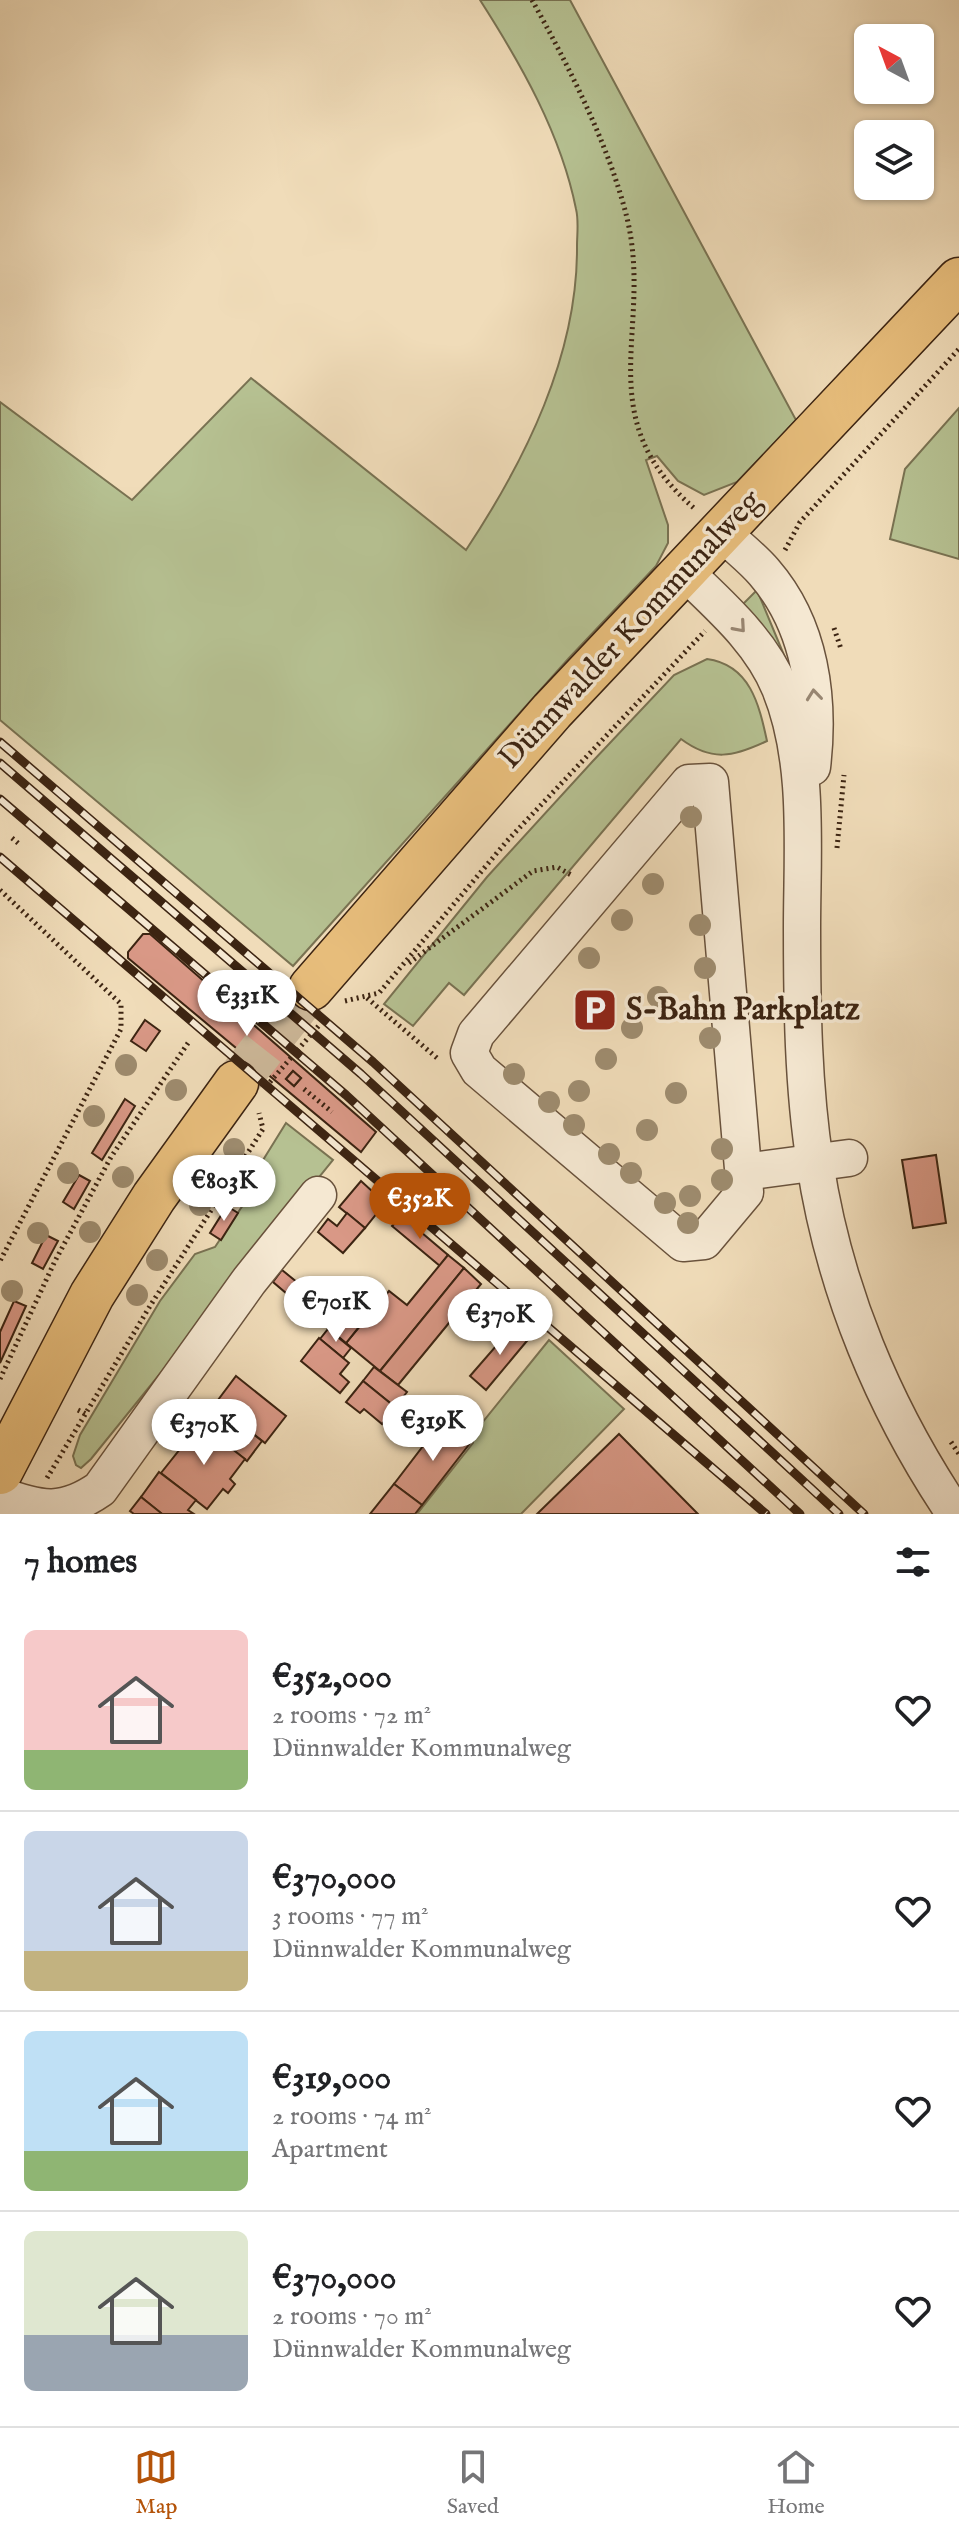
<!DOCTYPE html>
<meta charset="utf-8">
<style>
body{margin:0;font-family:"IM FELL English",serif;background:#f6f6f6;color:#202124;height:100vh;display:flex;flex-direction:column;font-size:30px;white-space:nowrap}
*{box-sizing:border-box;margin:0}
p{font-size:26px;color:#757577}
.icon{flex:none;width:44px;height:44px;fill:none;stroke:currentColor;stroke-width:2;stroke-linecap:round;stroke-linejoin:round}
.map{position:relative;height:1514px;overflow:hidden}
.drawer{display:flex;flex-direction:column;background:#fff;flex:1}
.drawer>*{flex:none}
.needle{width:52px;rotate:319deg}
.tools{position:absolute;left:854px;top:24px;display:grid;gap:16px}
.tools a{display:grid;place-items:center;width:80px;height:80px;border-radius:12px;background:#fff;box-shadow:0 2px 6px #0004;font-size:40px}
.price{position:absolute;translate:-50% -68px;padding:0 18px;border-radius:28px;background:#fff;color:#222;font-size:26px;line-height:52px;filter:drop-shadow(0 2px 4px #0008)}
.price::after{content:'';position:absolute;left:50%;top:48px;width:24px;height:18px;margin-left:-12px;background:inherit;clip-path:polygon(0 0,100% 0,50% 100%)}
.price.current{background:#b45309;color:#fff}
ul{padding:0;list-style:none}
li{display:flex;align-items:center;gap:24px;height:200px;padding:0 24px}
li+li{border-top:2px solid #e0e0e0}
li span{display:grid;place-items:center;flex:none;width:224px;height:160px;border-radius:12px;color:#555}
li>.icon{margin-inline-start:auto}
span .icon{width:96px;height:96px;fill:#fffc;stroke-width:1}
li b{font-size:34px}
h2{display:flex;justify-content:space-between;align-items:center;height:96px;padding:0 24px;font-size:34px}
.dock{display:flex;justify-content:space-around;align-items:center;height:112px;border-top:2px solid #e0e0e0;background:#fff;font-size:22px;color:#757577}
.dock a{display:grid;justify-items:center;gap:4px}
.dock .current{color:#b45309}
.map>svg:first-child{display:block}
.green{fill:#b6c192;stroke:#797252;stroke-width:2}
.building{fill:#d99886;stroke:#3c2412;stroke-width:2;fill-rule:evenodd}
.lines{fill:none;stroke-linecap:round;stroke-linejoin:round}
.major-tunnel{stroke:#ccb798;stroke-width:44;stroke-dasharray:44 22;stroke-linecap:butt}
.minor-casing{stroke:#69523c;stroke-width:39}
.major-casing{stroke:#3c2412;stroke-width:47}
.path{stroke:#3c2412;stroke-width:5;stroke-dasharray:2 4;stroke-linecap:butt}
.minor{stroke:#f5e8d2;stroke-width:36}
.major{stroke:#e8be7c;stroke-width:44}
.rail-casing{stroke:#3c2412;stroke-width:9}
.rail{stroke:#f5e8d2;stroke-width:6;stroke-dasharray:18;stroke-linecap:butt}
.tree{fill:#9e8c6f}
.oneway{stroke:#988672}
.labels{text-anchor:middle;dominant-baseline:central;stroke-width:7;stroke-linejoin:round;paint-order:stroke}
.street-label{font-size:32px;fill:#3c2412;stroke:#f5e8d2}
.poi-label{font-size:32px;font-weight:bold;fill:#3c2412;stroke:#f5e8d2;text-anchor:start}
</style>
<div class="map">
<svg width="959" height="1514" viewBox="0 0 959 1514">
<rect width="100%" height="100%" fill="#f0dcb9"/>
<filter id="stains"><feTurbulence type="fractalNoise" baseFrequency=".0025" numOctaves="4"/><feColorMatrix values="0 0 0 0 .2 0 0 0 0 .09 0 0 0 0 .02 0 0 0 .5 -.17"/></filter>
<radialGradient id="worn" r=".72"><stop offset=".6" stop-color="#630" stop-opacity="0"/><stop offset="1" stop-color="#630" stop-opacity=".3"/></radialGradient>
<!-- green -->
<g class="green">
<path d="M480,0H570L796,420L737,482L704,495L678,481L657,456L646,460L668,525V543L656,566L569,658L293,966L0,720V402L132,500L251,378L466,550C525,461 578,355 577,246C577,234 579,221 576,209C561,134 521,64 480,0Z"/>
<path d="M959,408V559L890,539L905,469Z"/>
<path d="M757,590L786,660L743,604Z"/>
<path d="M707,659C750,665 759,704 767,741C733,757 712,762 681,739L464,995L449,983L413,1026L384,1004L487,877L592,762L674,675Z"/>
<path d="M286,1123L333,1160L91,1459L81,1468L76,1465L73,1456L80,1435L160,1301L195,1254L215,1247L245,1202L242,1194Z"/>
<path d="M549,1340L624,1409L521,1514H417L473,1443V1434Z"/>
</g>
<!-- building -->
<g class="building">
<path d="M143,934H150L376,1132L361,1152L128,958V952ZM293,1071L301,1078L294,1086L286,1079Z"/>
<path d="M145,1020L160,1031L146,1051L131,1041Z"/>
<path d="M293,1071L301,1078L294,1086L286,1079Z"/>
<path d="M125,1099L135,1106L102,1160L92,1153Z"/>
<path d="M936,1155L946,1223L913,1228L902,1160Z"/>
<path d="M79,1175L90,1181L74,1209L63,1202Z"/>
<path d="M361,1181L385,1203L365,1228L339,1207Z"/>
<path d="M227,1206L238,1213L221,1240L210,1233Z"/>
<path d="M347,1213L365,1228L343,1253L318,1232L328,1219L337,1226Z"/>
<path d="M402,1216L448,1255L440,1266L392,1226Z"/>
<path d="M46,1235L58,1241L43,1269L32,1263Z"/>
<path d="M448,1255L464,1268L380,1371L346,1343L389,1291L407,1305Z"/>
<path d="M464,1268L481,1284L398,1385L380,1371Z"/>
<path d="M282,1270L309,1292L299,1304L273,1282Z"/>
<path d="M14,1301L26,1306L0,1363V1332Z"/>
<path d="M344,1308L362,1323L346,1343L328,1328Z"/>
<path d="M516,1323L531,1336L486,1390L470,1376Z"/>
<path d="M328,1329L351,1348L343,1358L320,1339Z"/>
<path d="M319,1338L349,1363L340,1374L349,1382L340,1393L301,1361Z"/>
<path d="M374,1367L407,1392L395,1407L363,1381Z"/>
<path d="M236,1376L286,1416L265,1443L215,1404Z"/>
<path d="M363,1381L395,1407L382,1424L364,1409L360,1413L346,1402Z"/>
<path d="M215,1404L262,1441L247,1461L200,1424Z"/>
<path d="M443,1420L471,1442L422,1505L394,1484Z"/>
<path d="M200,1424L245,1459L230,1479L235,1484L228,1493L223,1489L207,1509L161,1473Z"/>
<path d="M619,1434L698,1514H537Z"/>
<path d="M159,1472L196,1500L188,1510L194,1514H162L141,1497Z"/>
<path d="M394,1484L422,1505L415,1514H370Z"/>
<path d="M141,1497L161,1513L160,1514H134L130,1511Z"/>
</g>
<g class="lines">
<!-- major-tunnel -->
<path class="major-tunnel" d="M236,1083L311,988"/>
<!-- minor casing -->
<g class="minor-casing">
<g id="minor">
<path d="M723,533C736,546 752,558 764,572C811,626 820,699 812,767"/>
<path d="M685,572C720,606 761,641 780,688C810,761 802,850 802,928C802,1006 803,1086 815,1163C834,1289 884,1409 955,1514"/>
<path d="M710,782L745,1192L704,1241L683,1243L479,1070L469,1053L476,1034L689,783Z"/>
<path d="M744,1172L849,1158"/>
<path d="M0,1495C41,1511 64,1514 100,1489L249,1281L318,1195"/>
</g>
</g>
<!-- major casing -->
<g class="major-casing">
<g id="major">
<path d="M311,988L552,711L959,280"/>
<path d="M0,1472L92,1295L154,1197L236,1083"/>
</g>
</g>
<!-- path -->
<g class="path">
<path d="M532,0C568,65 609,145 627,218C654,330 587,416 695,509"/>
<path d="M785,550L800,522L959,349"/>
<path d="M834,628L841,649"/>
<path d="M12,838L19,844"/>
<path d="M837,848L844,775"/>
<path d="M0,890L121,1004V1029L0,1261"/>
<path d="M409,963L533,871L557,867L573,876"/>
<path d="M367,998L437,1058"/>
<path d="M345,1001L379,993L507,841L705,631"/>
<path d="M270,1082L321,1023"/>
<path d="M304,1089L332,1112"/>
<path d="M0,1379L55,1261L111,1157L188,1043"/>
<path d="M78,1410L86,1414"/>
<path d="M951,1442L959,1454"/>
<path d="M47,1478L150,1306L263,1129L259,1113"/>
</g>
<!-- minor -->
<use href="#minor" class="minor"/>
<!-- major -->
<use href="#major" class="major"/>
<!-- rail casing -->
<g class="rail-casing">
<g id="rail">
<path d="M0,742L373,1062L864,1514"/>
<path d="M0,763L361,1074L839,1514"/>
<path d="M0,799L346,1095L800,1514"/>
<path d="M0,857L766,1514"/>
</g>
</g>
<!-- rail -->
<use href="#rail" class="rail"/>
</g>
<!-- trees -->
<g class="tree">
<circle cx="691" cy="817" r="11"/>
<circle cx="653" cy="884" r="11"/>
<circle cx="622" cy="920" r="11"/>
<circle cx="700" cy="925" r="11"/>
<circle cx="589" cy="958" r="11"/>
<circle cx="705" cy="968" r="11"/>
<circle cx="658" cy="997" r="11"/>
<circle cx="632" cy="1028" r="11"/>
<circle cx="710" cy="1038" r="11"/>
<circle cx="606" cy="1059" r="11"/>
<circle cx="126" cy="1065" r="11"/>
<circle cx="514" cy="1074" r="11"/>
<circle cx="176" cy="1090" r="11"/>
<circle cx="579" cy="1091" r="11"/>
<circle cx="676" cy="1093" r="11"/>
<circle cx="549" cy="1102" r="11"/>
<circle cx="94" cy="1116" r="11"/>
<circle cx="574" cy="1125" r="11"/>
<circle cx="647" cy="1130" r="11"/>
<circle cx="234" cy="1149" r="11"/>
<circle cx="722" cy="1149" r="11"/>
<circle cx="609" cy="1154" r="11"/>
<circle cx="68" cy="1173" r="11"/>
<circle cx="631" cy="1173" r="11"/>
<circle cx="123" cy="1177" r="11"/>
<circle cx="722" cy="1180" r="11"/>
<circle cx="690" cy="1196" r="11"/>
<circle cx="665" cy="1203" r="11"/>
<circle cx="200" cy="1205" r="11"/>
<circle cx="688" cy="1223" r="11"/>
<circle cx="90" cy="1232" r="11"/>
<circle cx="38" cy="1233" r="11"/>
<circle cx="157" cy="1260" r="11"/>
<circle cx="12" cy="1291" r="11"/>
<circle cx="137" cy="1295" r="11"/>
</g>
<!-- one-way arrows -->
<defs><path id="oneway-chevron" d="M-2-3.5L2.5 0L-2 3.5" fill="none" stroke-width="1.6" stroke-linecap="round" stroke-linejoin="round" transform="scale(2)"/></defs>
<g class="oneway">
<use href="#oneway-chevron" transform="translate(740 627) rotate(49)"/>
<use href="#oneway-chevron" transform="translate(814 695) rotate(-96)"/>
</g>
<!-- icons -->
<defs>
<g id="parking-square" transform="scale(2.3)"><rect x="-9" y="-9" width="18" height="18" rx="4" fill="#8f2418" stroke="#f5e8d2"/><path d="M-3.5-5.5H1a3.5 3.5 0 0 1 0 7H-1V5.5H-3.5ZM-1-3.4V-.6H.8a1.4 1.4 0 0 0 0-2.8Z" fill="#fff"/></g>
</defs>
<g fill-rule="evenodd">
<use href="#parking-square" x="595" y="1010"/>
</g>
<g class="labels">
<!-- street labels -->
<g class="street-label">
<text transform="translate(631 630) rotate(-47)">Dünnwalder Kommunalweg</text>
</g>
<!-- poi labels -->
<g class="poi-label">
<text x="626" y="1010">S-Bahn Parkplatz</text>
</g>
</g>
<rect width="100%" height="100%" filter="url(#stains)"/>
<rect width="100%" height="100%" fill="url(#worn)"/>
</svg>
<div class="tools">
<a><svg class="needle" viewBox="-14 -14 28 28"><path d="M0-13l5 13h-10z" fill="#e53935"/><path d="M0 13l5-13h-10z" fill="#757577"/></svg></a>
<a><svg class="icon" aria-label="layers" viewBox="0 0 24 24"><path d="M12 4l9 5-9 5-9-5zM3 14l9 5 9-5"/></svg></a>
</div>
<b class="price" style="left:247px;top:1038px">€331K</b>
<b class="price" style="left:224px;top:1223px">€803K</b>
<b class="price current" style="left:420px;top:1241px">€352K</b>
<b class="price" style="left:336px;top:1344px">€701K</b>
<b class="price" style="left:500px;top:1357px">€370K</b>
<b class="price" style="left:433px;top:1463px">€319K</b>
<b class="price" style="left:204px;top:1467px">€370K</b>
</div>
<section class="drawer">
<h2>7 homes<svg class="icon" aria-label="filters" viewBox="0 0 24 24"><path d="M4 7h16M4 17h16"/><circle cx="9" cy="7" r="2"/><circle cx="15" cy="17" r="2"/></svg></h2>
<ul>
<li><span style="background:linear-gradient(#f6c9c9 75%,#8fb573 0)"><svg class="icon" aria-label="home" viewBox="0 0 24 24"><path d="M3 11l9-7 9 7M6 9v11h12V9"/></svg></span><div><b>€352,000</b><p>2 rooms · 72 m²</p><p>Dünnwalder Kommunalweg</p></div><svg class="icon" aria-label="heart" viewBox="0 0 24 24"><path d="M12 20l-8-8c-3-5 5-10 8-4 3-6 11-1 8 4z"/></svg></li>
<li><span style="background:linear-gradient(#c9d6e8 75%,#c2b280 0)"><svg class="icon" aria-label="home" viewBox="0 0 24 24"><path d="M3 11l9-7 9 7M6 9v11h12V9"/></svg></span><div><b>€370,000</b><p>3 rooms · 77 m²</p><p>Dünnwalder Kommunalweg</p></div><svg class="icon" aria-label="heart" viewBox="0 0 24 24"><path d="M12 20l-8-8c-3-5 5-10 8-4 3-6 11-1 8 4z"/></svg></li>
<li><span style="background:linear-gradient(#bfe0f5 75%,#8fb573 0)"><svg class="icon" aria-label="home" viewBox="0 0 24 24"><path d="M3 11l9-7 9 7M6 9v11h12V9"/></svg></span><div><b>€319,000</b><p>2 rooms · 74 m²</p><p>Apartment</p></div><svg class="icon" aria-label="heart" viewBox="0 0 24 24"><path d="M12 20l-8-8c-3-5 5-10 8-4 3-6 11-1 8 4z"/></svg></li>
<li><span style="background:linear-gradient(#dfe7d0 65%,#9aa5b1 0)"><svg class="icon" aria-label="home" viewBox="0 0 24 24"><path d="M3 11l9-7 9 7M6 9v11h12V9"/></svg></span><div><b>€370,000</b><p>2 rooms · 70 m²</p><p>Dünnwalder Kommunalweg</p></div><svg class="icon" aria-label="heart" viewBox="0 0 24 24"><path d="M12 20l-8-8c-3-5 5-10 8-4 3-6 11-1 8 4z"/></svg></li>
</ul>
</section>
<nav class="dock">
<a class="current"><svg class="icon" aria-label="map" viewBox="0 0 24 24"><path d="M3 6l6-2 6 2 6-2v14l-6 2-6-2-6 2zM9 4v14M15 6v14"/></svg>Map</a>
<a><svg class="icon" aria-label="saved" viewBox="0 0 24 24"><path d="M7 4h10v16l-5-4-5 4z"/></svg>Saved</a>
<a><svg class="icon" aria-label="home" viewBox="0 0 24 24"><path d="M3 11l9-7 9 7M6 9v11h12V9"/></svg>Home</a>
</nav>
